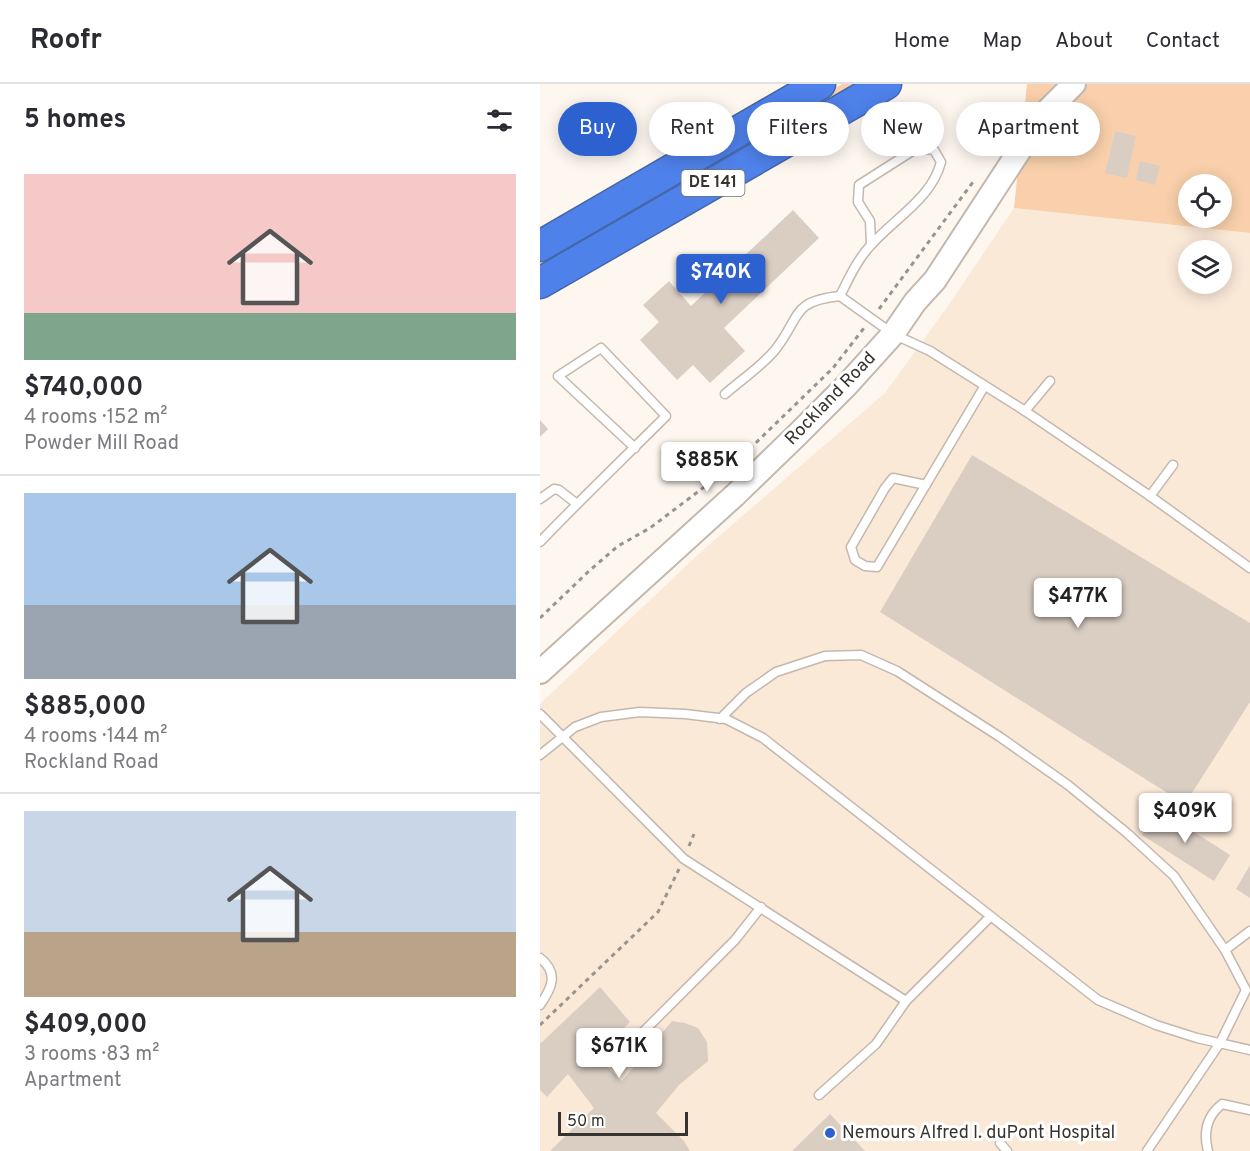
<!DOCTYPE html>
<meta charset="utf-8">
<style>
body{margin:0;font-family:Overpass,sans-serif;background:#f2f2f3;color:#2b2b33;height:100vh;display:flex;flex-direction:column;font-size:22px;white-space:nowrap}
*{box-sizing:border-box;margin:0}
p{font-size:20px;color:#7c7c81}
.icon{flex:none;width:33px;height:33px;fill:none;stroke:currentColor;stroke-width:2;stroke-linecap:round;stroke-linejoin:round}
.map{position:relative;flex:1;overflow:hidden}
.sheet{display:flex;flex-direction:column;background:#fff;width:540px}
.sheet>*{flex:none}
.guide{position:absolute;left:18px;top:18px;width:570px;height:54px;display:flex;gap:12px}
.tools{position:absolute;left:638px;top:90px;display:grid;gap:12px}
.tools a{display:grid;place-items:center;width:54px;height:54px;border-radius:50%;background:#fff;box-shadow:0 3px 15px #0003;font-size:30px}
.scale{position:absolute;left:18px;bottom:15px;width:130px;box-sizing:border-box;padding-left:6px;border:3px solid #37332e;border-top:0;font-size:16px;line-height:21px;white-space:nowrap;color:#37332e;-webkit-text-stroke:4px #fff;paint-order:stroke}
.price{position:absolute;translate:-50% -51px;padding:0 14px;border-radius:6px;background:#fff;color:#222;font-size:20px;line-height:39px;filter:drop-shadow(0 2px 3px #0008)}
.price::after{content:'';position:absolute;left:50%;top:36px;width:18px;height:14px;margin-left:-9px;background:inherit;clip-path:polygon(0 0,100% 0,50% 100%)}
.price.active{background:#2d61cf;color:#fff}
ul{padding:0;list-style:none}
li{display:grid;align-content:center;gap:12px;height:318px;padding:0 24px}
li+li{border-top:2px solid #e1e1e2}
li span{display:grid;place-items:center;height:186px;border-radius:0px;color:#555}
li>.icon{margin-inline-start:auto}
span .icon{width:108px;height:108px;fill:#fffc;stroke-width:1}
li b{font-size:26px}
h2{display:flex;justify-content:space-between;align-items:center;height:72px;padding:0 24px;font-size:26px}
.chip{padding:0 21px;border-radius:27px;background:#fff;box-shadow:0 3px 15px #0003;font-size:21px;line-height:54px}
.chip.active{background:#2d61cf;color:#fff}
header{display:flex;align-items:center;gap:36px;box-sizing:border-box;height:84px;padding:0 30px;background:#fff;border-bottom:2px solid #e1e1e2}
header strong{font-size:28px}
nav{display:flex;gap:33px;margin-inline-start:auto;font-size:21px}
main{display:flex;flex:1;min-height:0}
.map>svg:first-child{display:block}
.built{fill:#fbe9d8;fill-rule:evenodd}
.green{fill:#f9d0ab;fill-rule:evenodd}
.building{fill:#dacec3}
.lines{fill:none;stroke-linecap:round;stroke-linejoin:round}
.lane-casing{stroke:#c4b8ae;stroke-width:11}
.secondary-casing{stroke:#c4b8ae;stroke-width:26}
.highway-casing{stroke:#4666a8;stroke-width:33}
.path{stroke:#99948e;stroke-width:3;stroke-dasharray:4.5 4.5;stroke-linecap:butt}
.lane{stroke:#fff;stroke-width:8}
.secondary{stroke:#fff;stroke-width:22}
.highway{stroke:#4e81ea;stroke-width:30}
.poi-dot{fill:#2d61cf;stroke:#fff;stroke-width:2}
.labels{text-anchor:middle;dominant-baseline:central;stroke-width:6;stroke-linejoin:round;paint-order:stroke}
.shield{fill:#fff;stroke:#73706d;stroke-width:1.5}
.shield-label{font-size:16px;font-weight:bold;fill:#37332e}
.street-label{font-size:18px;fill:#37332e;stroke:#fff}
.poi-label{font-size:18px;fill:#37332e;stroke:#fff;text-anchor:start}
</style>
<header>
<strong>Roofr</strong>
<nav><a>Home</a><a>Map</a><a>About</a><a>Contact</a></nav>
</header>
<main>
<section class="sheet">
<h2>5 homes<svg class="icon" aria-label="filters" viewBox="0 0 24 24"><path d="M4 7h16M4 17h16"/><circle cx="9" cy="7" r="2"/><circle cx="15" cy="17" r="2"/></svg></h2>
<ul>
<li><span style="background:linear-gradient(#f6c9c9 75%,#7fa58c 0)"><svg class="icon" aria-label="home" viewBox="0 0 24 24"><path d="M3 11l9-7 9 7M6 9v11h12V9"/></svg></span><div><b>$740,000</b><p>4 rooms · 152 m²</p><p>Powder Mill Road</p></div></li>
<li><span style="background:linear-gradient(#a9c7e8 60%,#9aa5b1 0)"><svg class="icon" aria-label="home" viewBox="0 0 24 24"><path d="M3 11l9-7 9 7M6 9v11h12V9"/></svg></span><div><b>$885,000</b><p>4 rooms · 144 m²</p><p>Rockland Road</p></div></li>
<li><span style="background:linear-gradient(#c9d6e8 65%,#b9a48a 0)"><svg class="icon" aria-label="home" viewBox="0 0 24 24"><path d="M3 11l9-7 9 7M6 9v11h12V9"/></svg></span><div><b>$409,000</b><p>3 rooms · 83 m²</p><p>Apartment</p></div></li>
</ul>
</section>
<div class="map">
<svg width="710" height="1067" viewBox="0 0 710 1067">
<rect width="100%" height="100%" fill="#fef7f0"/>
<!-- built -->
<path class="built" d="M474,124L710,149V1067H0V620L164,465L345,309L410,219ZM648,166H681V200H648Z"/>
<!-- green -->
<g class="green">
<path d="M302,0H318L0,186V176Z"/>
<path d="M487,0H710V149L474,124ZM648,100H681V134H648Z"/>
</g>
<!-- building -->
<g class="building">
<path d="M575,47L596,52L587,94L565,89Z"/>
<path d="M600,77L620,82L615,101L596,96Z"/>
<path d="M253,126L279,154L184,244L205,267L170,299L153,281L137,296L100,256L119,238L103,221L129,197L151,222Z"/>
<path d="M0,336L8,345L0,353Z"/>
<path d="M432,371L710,539V618L645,720L340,528Z"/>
<path d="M615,723L690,771L674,797L602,751Z"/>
<path d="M710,781V814L696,805Z"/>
<path d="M60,903L90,938L55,971L82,997L132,937L145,939L158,944L167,958L168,977L139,1001L116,1029L144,1057L150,1067H10L54,1024L28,990L7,1013L0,1006V960Z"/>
<path d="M290,1030L325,1067H252Z"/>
</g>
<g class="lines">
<!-- lane casing -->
<g class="lane-casing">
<g id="lane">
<path d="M300,212C309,194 317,176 331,161C355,134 392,114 401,78L394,66L377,64L319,101L318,118L330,137L331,160"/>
<path d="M185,310C201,296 222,282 235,266C261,234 250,217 300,212L353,250L390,267L485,327L610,412L710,484"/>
<path d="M485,327L510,297"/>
<path d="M386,401L353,394L345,404L311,463L315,476L325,482L337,483L444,303"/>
<path d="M610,412L633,381"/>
<path d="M0,415L14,405L19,406L37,420"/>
<path d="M0,458C41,415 84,374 126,332L61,264L18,292L95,364"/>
<path d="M0,630L144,775L366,917"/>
<path d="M180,635L206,609L236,588L285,572L321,571L357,587L460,653L528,701L587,749L634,792L685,866L706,906L680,959L607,1067"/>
<path d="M0,671L35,643L61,633L100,628L145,630L186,635L223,654L558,916L616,941L657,954L710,966"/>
<path d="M685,866L710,847"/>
<path d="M0,874C19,889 12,904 0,921"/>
<path d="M87,964L195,856L221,823"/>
<path d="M279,1011L336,960L366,917L450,833"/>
<path d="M460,1059L467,1067"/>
<path d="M668,1067C663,1048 667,1032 682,1020L710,1026"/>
</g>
</g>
<!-- secondary casing -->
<g class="secondary-casing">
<path id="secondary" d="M0,588L195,411L257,351L306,302L353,250L375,218L395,196L502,32L534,0"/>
</g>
<!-- highway casing -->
<g class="highway-casing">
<g id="highway">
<path d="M0,162L280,0"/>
<path d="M0,199L346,0"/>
</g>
</g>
<!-- path -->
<g class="path">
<path d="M339,225L433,98"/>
<path d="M0,534L49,487L78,462L110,444L192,382L293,284L324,244"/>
<path d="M149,762L154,750"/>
<path d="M0,941L118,828L139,785"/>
</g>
<!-- lane -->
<use href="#lane" class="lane"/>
<!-- secondary -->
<use href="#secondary" class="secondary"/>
<!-- highway -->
<use href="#highway" class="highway"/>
</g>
<!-- markers -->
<circle class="poi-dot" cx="290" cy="1049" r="6"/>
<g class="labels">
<!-- shield labels -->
<rect class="shield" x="141.5" y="86" width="63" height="26" rx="4.5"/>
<g class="shield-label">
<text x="173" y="99">DE 141</text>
</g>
<!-- street labels -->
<g class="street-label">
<text transform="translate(291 315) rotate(-46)">Rockland Road</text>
</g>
<!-- poi labels -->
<g class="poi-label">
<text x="302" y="1049">Nemours Alfred I. duPont Hospital</text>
</g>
</g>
</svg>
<div class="tools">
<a><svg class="icon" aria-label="locate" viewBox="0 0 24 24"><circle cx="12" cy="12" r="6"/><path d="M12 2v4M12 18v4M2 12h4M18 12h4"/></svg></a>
<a><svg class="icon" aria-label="layers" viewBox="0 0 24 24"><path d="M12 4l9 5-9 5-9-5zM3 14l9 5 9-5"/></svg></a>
</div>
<div class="scale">50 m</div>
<b class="price active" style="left:181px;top:221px">$740K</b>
<b class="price" style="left:167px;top:409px">$885K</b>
<b class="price" style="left:538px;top:545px">$477K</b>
<b class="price" style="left:645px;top:760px">$409K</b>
<b class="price" style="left:79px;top:995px">$671K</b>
<div class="guide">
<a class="chip active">Buy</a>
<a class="chip">Rent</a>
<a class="chip">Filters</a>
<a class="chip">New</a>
<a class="chip">Apartment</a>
</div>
</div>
</main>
